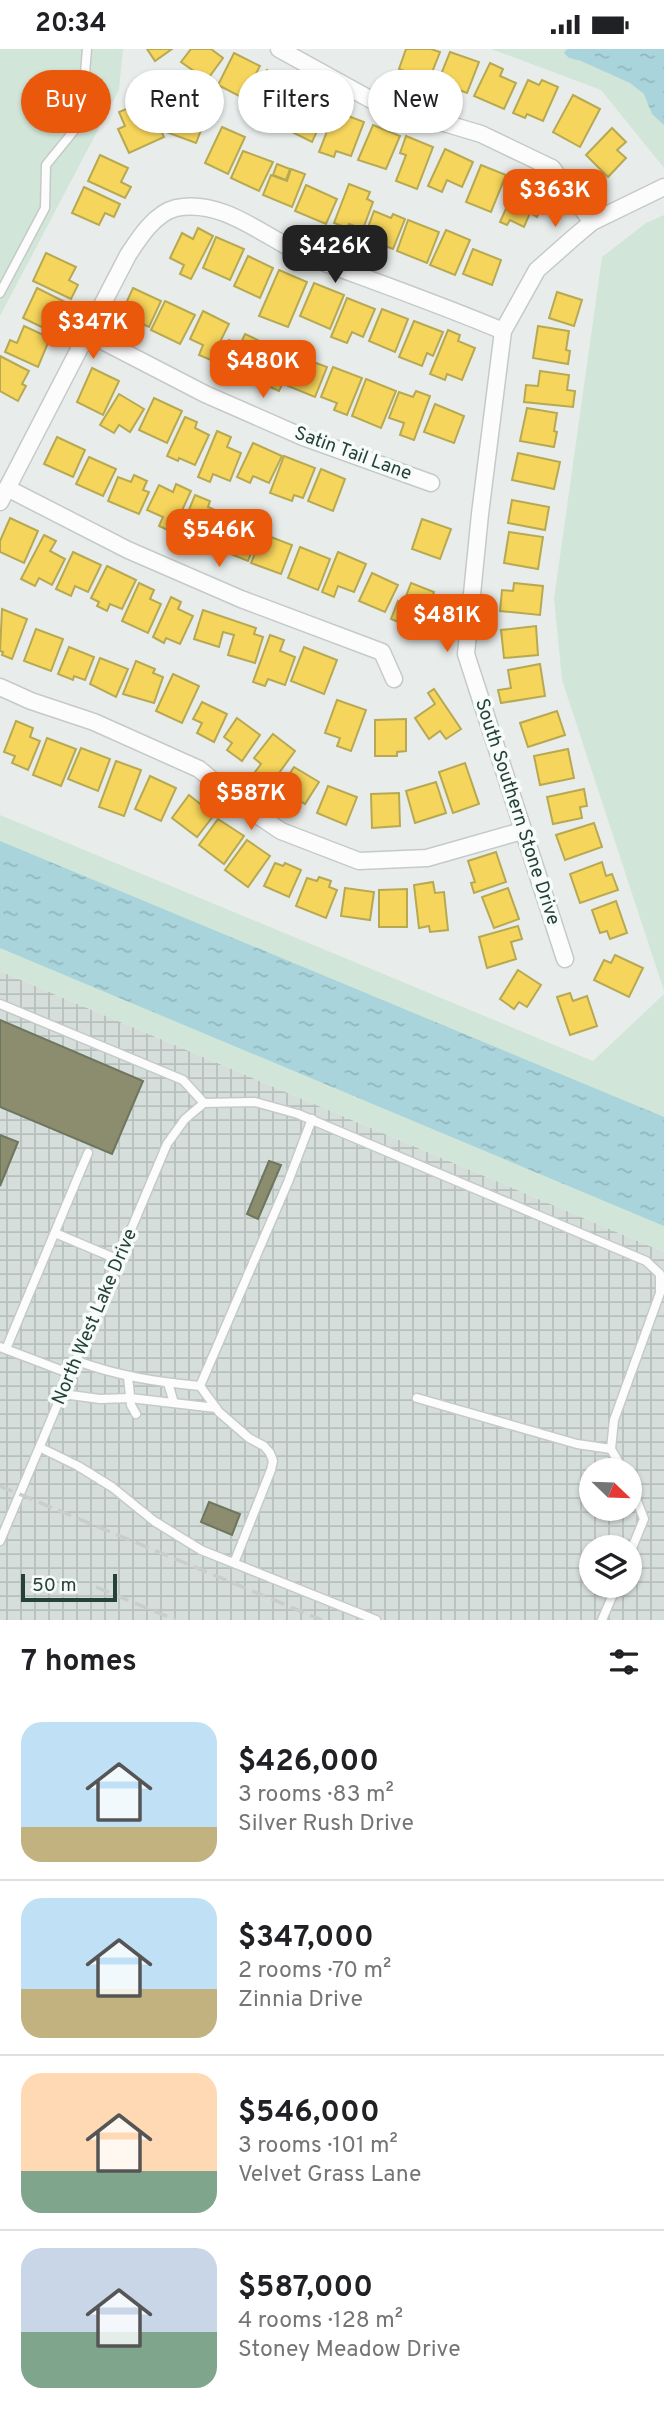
<!DOCTYPE html>
<meta charset="utf-8">
<style>
body{margin:0;font-family:Overpass,sans-serif;background:#f2f2f2;color:#202124;height:100vh;display:flex;flex-direction:column;font-size:26px;white-space:nowrap}
*{box-sizing:border-box;margin:0}
p{font-size:23px;color:#757577}
.icon{flex:none;width:38px;height:38px;fill:none;stroke:currentColor;stroke-width:2;stroke-linecap:round;stroke-linejoin:round}
.map{position:relative;height:1571px;overflow:hidden}
.sheet{display:flex;flex-direction:column;background:#fff;flex:1}
.sheet>*{flex:none}
.guide{position:absolute;left:21px;top:21px;width:623px;height:63px;display:flex;gap:14px}
.needle{width:46px;rotate:113deg}
.buttons{position:absolute;left:579px;top:1409px;display:grid;gap:14px}
.buttons a{display:grid;place-items:center;width:63px;height:63px;border-radius:50%;background:#fff;box-shadow:0 2px 5px #0004;font-size:35px}
.scale{position:absolute;left:21px;bottom:18px;width:96px;box-sizing:border-box;padding-left:7px;border:4px solid #24423a;border-top:0;font-size:19px;line-height:24px;white-space:nowrap;color:#24423a;-webkit-text-stroke:5px #f7fbf9;paint-order:stroke}
.price{position:absolute;translate:-50% -60px;padding:0 16px;border-radius:14px;background:#ea580c;color:#fff;font-size:23px;line-height:46px;filter:drop-shadow(0 2px 4px #0008)}
.price::after{content:'';position:absolute;left:50%;top:42px;width:21px;height:16px;margin-left:-10px;background:inherit;clip-path:polygon(0 0,100% 0,50% 100%)}
.price.active{background:#222;color:#fff}
ul{padding:0;list-style:none}
li{display:flex;align-items:center;gap:21px;height:175px;padding:0 21px}
li+li{border-top:2px solid #e0e0e0}
li span{display:grid;place-items:center;flex:none;width:196px;height:140px;border-radius:21px;color:#555}
li>.icon{margin-inline-start:auto}
span .icon{width:84px;height:84px;fill:#fffc;stroke-width:1}
li b{font-size:30px}
h2{display:flex;justify-content:space-between;align-items:center;height:84px;padding:0 21px;font-size:30px}
.pill{padding:0 24px;border-radius:32px;background:#fff;box-shadow:0 2px 5px #0004;font-size:24px;line-height:63px}
.pill.active{background:#ea580c;color:#fff}
.status{display:flex;justify-content:space-between;align-items:center;height:49px;padding:0 35px;background:#fff;direction:ltr}
.status svg{height:19px;fill:currentColor}
.map>svg:first-child{display:block}
.industrial{fill:url(#industrial-grid);fill-rule:evenodd}
.grass{fill:#d1e6d8}
.water{fill:url(#water-ripples)}
.homes{fill:#f6d55c;stroke:#b7a952;stroke-width:2}
.industry{fill:#8c8c6e;stroke:#6d765e;stroke-width:2}
.lines{fill:none;stroke-linecap:round;stroke-linejoin:round}
.service-casing{stroke:#c5cac8;stroke-width:11}
.minor-casing{stroke:#c5cac8;stroke-width:19}
.service{stroke:#fcfcfc;stroke-width:8}
.minor{stroke:#fcfcfc;stroke-width:16}
.rail{stroke:#c9cdcc;stroke-width:3.5;stroke-dasharray:14 7;stroke-linecap:butt}
.labels{text-anchor:middle;dominant-baseline:central;stroke-width:7;stroke-linejoin:round;paint-order:stroke}
.street-label{font-size:19px;fill:#24423a;stroke:#f7fbf9}
</style>
<div class="status"><b>20:34</b><svg viewBox="0 0 49 12"><path d="M0 12V9h3v3zM5 12V6h3v6zM10 12V3h3v9zM15 12V0h3v12zM26 1h20v11H26zM47 4h2v5h-2z"/></svg></div>
<div class="map">
<svg width="664" height="1571" viewBox="0 0 664 1571">
<defs>
<pattern id="industrial-grid" width="8" height="8" patternUnits="userSpaceOnUse" patternTransform="scale(1.75)"><rect width="8" height="8" fill="#d6dedb"/><path d="M0 4h8M4 0v8" fill="none" stroke="#b8c0bd"/></pattern>
<pattern id="water-ripples" width="26" height="14" patternUnits="userSpaceOnUse" patternTransform="scale(1.75)"><rect width="26" height="14" fill="#a9d4db"/><path d="M2 4q2-2 4 0t4 0M15 11q2-2 4 0t4 0" fill="none" stroke="#91b7bd"/></pattern>
</defs>
<rect width="100%" height="100%" fill="#e8edeb"/>
<!-- industrial -->
<path class="industrial" d="M0,922L664,1203V1571H0ZM592,1421H630V1460H592ZM592,1498H630V1536H592Z"/>
<!-- grass -->
<g class="grass">
<path d="M0,0H123L119,41L0,267Z"/>
<path d="M491,0H664V119L601,41Z"/>
<path d="M664,166V942L562,631L554,550L602,208L646,174Z"/>
<path d="M0,766L593,1012L664,945V1203L0,922Z"/>
</g>
<!-- water -->
<g class="water">
<path d="M567,0H664V76L652,65L644,45L630,34L581,12L569,9L564,4Z"/>
<path d="M0,792L664,1068V1177L0,899Z"/>
</g>
<!-- homes -->
<g class="homes">
<path d="M147,0H172L155,12Z"/>
<path d="M191,0H211L223,9L207,31L181,13Z"/>
<path d="M406,0H431L440,3L429,31L399,20Z"/>
<path d="M450,3L479,13L467,44L438,33Z"/>
<path d="M234,4L260,17L243,49L218,36Z"/>
<path d="M490,14L503,20L500,27L516,34L504,60L474,47Z"/>
<path d="M267,21L294,37L281,60L265,51L259,63L247,56Z"/>
<path d="M528,31L539,36L542,31L558,38L543,72L527,65L525,69L513,64Z"/>
<path d="M300,46L328,59L312,93L284,79Z"/>
<path d="M573,46L600,60L580,98L553,83Z"/>
<path d="M156,56L160,65L154,67L164,88L129,104L118,80L125,77L119,63L131,58L135,66Z"/>
<path d="M175,59L205,71L196,94L166,83Z"/>
<path d="M335,62L364,73L351,107L336,102L334,108L319,103Z"/>
<path d="M373,76L400,87L386,120L358,111Z"/>
<path d="M222,78L245,88L228,125L205,114Z"/>
<path d="M612,79L626,93L617,101L626,109L608,128L586,106Z"/>
<path d="M406,87L433,98L417,140L396,132L406,106L400,104Z"/>
<path d="M445,100L473,113L462,138L447,131L442,143L428,137Z"/>
<path d="M243,102L273,113L259,142L231,129Z"/>
<path d="M100,106L128,119L121,133L131,138L125,149L88,132Z"/>
<path d="M277,115L290,120L286,131L273,126Z"/>
<path d="M481,116L506,126L491,163L466,153Z"/>
<path d="M291,120L305,125L292,158L263,146L271,126L287,132Z"/>
<path d="M518,133L547,147L537,168L530,164L524,178L510,171L507,176L500,173Z"/>
<path d="M349,135L370,143L367,150L373,153L363,180L349,175L347,179L334,174Z"/>
<path d="M306,136L337,150L326,175L295,162Z"/>
<path d="M84,138L120,155L114,168L105,164L99,176L72,164Z"/>
<path d="M374,162L391,169L393,165L405,170L393,200L364,189Z"/>
<path d="M408,171L439,183L427,214L397,202Z"/>
<path d="M198,179L213,187L191,230L180,225L184,216L170,209L182,184L193,190Z"/>
<path d="M446,181L470,191L455,226L430,216Z"/>
<path d="M216,188L244,200L230,231L203,219Z"/>
<path d="M473,200L501,211L492,236L463,225Z"/>
<path d="M46,204L76,218L69,231L78,236L71,250L33,232Z"/>
<path d="M248,207L273,219L260,249L234,237Z"/>
<path d="M279,221L307,233L288,278L259,267Z"/>
<path d="M314,234L344,246L330,280L300,267Z"/>
<path d="M37,239L67,254L54,284L23,269Z"/>
<path d="M133,239L161,252L149,278L121,265Z"/>
<path d="M557,243L582,251L574,277L549,269Z"/>
<path d="M347,249L375,260L363,288L352,283L347,294L331,288Z"/>
<path d="M165,252L195,266L180,295L151,281Z"/>
<path d="M382,260L408,270L395,303L369,292Z"/>
<path d="M203,262L229,275L211,311L199,306L203,296L190,290Z"/>
<path d="M414,272L443,283L433,307L427,304L422,317L399,308Z"/>
<path d="M24,277L50,289L38,318L5,303L10,291L17,294Z"/>
<path d="M538,277L569,282L566,301L570,302L568,315L533,309Z"/>
<path d="M448,281L460,286L458,292L475,299L462,331L447,325L445,331L430,325Z"/>
<path d="M245,285L262,293L247,328L218,315L229,291L240,296Z"/>
<path d="M263,302L292,315L279,342L250,329Z"/>
<path d="M0,307L29,322L22,335L26,337L18,352L0,342Z"/>
<path d="M300,308L327,318L315,348L288,337Z"/>
<path d="M333,318L362,329L347,366L334,361L337,354L321,348Z"/>
<path d="M92,319L119,332L103,366L77,353Z"/>
<path d="M540,322L569,326L567,341L575,342L573,358L524,353L526,336L538,337Z"/>
<path d="M366,330L396,342L381,379L352,367Z"/>
<path d="M416,342L430,347L414,391L400,386L404,374L389,369L399,343L413,348Z"/>
<path d="M119,345L144,360L130,383L119,376L114,384L100,376Z"/>
<path d="M154,349L182,362L167,394L139,381Z"/>
<path d="M435,355L464,367L454,394L424,383Z"/>
<path d="M527,359L557,364L554,382L557,383L554,398L520,392Z"/>
<path d="M185,368L197,373L195,379L209,386L195,416L179,409L178,412L167,407Z"/>
<path d="M217,382L231,388L227,398L241,404L230,432L213,425L210,433L198,428Z"/>
<path d="M57,388L85,401L73,428L44,415Z"/>
<path d="M253,394L282,407L269,434L253,427L250,434L237,428Z"/>
<path d="M518,404L560,413L554,440L512,431Z"/>
<path d="M284,407L315,419L303,449L294,446L292,452L270,444Z"/>
<path d="M89,408L116,420L103,447L76,435Z"/>
<path d="M321,420L345,430L333,462L308,452Z"/>
<path d="M134,426L147,432L143,441L149,443L139,465L108,452L118,428L131,433Z"/>
<path d="M176,435L191,442L172,483L159,477L163,468L147,461L159,436L173,443Z"/>
<path d="M195,446L210,452L208,458L222,464L210,495L194,488L191,494L178,488Z"/>
<path d="M512,451L549,458L545,481L508,474Z"/>
<path d="M10,469L38,482L24,514L0,503V492Z"/>
<path d="M422,470L451,480L440,510L412,500Z"/>
<path d="M249,471L262,476L248,512L221,501L232,473L246,478Z"/>
<path d="M509,483L543,488L538,520L504,514Z"/>
<path d="M263,485L292,496L281,525L251,514Z"/>
<path d="M44,486L56,492L50,502L65,510L52,536L39,529L35,537L21,530Z"/>
<path d="M300,498L330,510L318,541L288,529Z"/>
<path d="M73,503L101,516L88,543L75,537L71,547L56,540Z"/>
<path d="M338,503L366,515L354,543L338,537L334,548L322,543Z"/>
<path d="M107,517L136,531L122,560L110,555L107,562L97,557L99,553L91,549Z"/>
<path d="M372,524L398,536L385,563L359,552Z"/>
<path d="M139,534L154,541L150,550L161,555L148,584L122,572Z"/>
<path d="M411,534L434,543L430,553L437,556L432,568L438,570L431,586L391,570L398,552L403,555Z"/>
<path d="M514,534L543,537L540,566L500,562L502,541L513,542Z"/>
<path d="M171,548L181,553L178,560L193,567L180,595L166,589L164,594L153,588Z"/>
<path d="M2,560L27,570L12,610L2,606L3,603L0,602Z"/>
<path d="M203,561L256,579L254,585L263,588L255,614L228,606L234,586L223,583L219,598L194,590Z"/>
<path d="M536,577L538,606L504,609L501,581Z"/>
<path d="M36,580L63,590L51,622L24,612Z"/>
<path d="M270,586L284,591L280,602L295,608L285,636L268,630L265,637L253,633Z"/>
<path d="M69,598L94,608L85,631L74,627L73,631L58,625Z"/>
<path d="M304,598L337,611L324,645L291,632Z"/>
<path d="M100,609L128,620L116,648L90,635Z"/>
<path d="M136,612L155,620L153,624L163,628L154,654L123,645Z"/>
<path d="M540,615L545,647L501,654L498,641L511,639L508,621Z"/>
<path d="M173,625L199,637L182,674L156,662Z"/>
<path d="M434,640L461,680L446,690L440,682L429,690L415,669L435,655L428,644Z"/>
<path d="M337,651L366,661L351,702L337,697L340,689L325,684Z"/>
<path d="M202,653L227,665L214,693L197,684L202,674L193,670Z"/>
<path d="M557,662L565,686L528,698L520,674Z"/>
<path d="M237,669L260,686L242,712L227,701L232,694L224,688Z"/>
<path d="M406,670V702L397,703V707H375V671Z"/>
<path d="M16,672L33,679L30,688L40,692L28,721L12,714L15,707L4,703Z"/>
<path d="M273,685L295,702L271,735L255,723L261,715L254,709Z"/>
<path d="M47,689L76,700L61,737L33,726Z"/>
<path d="M81,699L110,710L98,742L68,730Z"/>
<path d="M568,700L574,729L540,736L534,707Z"/>
<path d="M116,712L141,721L124,767L99,758Z"/>
<path d="M465,714L479,755L453,764L439,723Z"/>
<path d="M294,718L319,733L305,755L280,739Z"/>
<path d="M150,727L176,739L161,772L135,760Z"/>
<path d="M436,733L446,764L415,774L406,742Z"/>
<path d="M328,737L357,748L346,776L317,764Z"/>
<path d="M584,740L587,757L580,758L582,769L553,775L547,748Z"/>
<path d="M399,744L400,777L372,779L371,745Z"/>
<path d="M189,746L214,766L197,788L172,769Z"/>
<path d="M218,770L244,787L224,815L199,796Z"/>
<path d="M594,774L602,798L565,811L556,786Z"/>
<path d="M247,791L270,807L248,838L225,821Z"/>
<path d="M496,803L506,833L474,844L471,834L475,833L468,812Z"/>
<path d="M602,813L606,827L612,825L618,841L580,854L570,825Z"/>
<path d="M275,814L283,817L285,814L301,821L289,848L264,837Z"/>
<path d="M319,828L331,832L329,838L337,841L326,869L296,857L307,829L317,832Z"/>
<path d="M433,833L435,844L444,843L448,881L430,883L429,877L419,879L414,836Z"/>
<path d="M345,839L374,843L370,871L341,867Z"/>
<path d="M508,839L519,870L494,879L482,848Z"/>
<path d="M407,840V878H379V841Z"/>
<path d="M616,852L627,884L610,890L607,882L600,884L592,861Z"/>
<path d="M518,877L522,890L511,893L516,910L487,919L479,888Z"/>
<path d="M615,906L643,919L629,948L594,931L604,911L611,914Z"/>
<path d="M518,921L541,936L527,958L519,953L514,960L500,950Z"/>
<path d="M570,944L573,952L587,947L597,977L570,986L557,948Z"/>
</g>
<!-- industry -->
<g class="industry">
<path d="M0,971L143,1032L112,1105L0,1058Z"/>
<path d="M0,1086L18,1093L0,1137Z"/>
<path d="M269,1112L281,1116L258,1170L247,1165Z"/>
<path d="M209,1453L240,1465L232,1486L201,1473Z"/>
</g>
<g class="lines">
<!-- service casing -->
<g class="service-casing">
<g id="service">
<path d="M0,244L45,159L46,116L81,73L87,0"/>
<path d="M0,955L183,1031L204,1054L255,1053L298,1065L646,1212L660,1225V1244L614,1371L611,1400L623,1421"/>
<path d="M55,1184L119,1211"/>
<path d="M0,1298L71,1325"/>
<path d="M6,1300L88,1104"/>
<path d="M77,1312C118,1327 157,1333 200,1337L219,1363L249,1389L264,1397L270,1404L273,1412L271,1421L234,1514"/>
<path d="M128,1328L131,1356L136,1365"/>
<path d="M168,1334L174,1354"/>
<path d="M200,1337L288,1133L312,1070"/>
<path d="M63,1345L100,1350L130,1349L216,1359"/>
<path d="M417,1349L577,1395L611,1400"/>
<path d="M41,1399L78,1417L112,1438L154,1472L201,1501L376,1571"/>
<path d="M630,1434L644,1470L630,1504"/>
<path d="M0,1492L167,1095L185,1070L204,1054"/>
<path d="M602,1571L617,1536"/>
</g>
</g>
<!-- minor casing -->
<g class="minor-casing">
<g id="minor">
<path d="M279,0L377,54L481,85L552,119L592,173"/>
<path d="M87,284L205,345L303,388L431,434"/>
<path d="M7,439L128,501L241,550L382,603L394,630"/>
<path d="M0,453L128,206C139,189 155,164 176,159C225,149 267,191 309,208C373,232 439,255 503,282"/>
<path d="M0,638L31,652L94,673L199,720L241,755L281,782L359,812L427,809L522,782"/>
<path d="M565,910L466,605L480,465L503,282L537,221L572,190L592,173L664,138"/>
</g>
</g>
<!-- service -->
<use href="#service" class="service"/>
<!-- minor -->
<use href="#minor" class="minor"/>
<!-- rail -->
<g class="rail">
<path d="M0,1437L322,1571"/>
<path d="M96,1538L176,1571"/>
</g>
</g>
<g class="labels">
<!-- street labels -->
<g class="street-label">
<text transform="translate(353 405) rotate(20)">Satin Tail Lane</text>
<text transform="translate(517 763) rotate(72)">South Southern Stone Drive</text>
<text transform="translate(95 1268) rotate(-67)">North West Lake Drive</text>
</g>
</g>
</svg>
<div class="buttons">
<a><svg class="needle" viewBox="-14 -14 28 28"><path d="M0-13l5 13h-10z" fill="#e53935"/><path d="M0 13l5-13h-10z" fill="#757577"/></svg></a>
<a><svg class="icon" aria-label="layers" viewBox="0 0 24 24"><path d="M12 4l9 5-9 5-9-5zM3 14l9 5 9-5"/></svg></a>
</div>
<div class="scale">50 m</div>
<b class="price" style="left:555px;top:180px">$363K</b>
<b class="price active" style="left:335px;top:236px">$426K</b>
<b class="price" style="left:93px;top:312px">$347K</b>
<b class="price" style="left:263px;top:351px">$480K</b>
<b class="price" style="left:219px;top:520px">$546K</b>
<b class="price" style="left:447px;top:605px">$481K</b>
<b class="price" style="left:251px;top:783px">$587K</b>
<div class="guide">
<a class="pill active">Buy</a>
<a class="pill">Rent</a>
<a class="pill">Filters</a>
<a class="pill">New</a>
</div>
</div>
<section class="sheet">
<h2>7 homes<svg class="icon" aria-label="filters" viewBox="0 0 24 24"><path d="M4 7h16M4 17h16"/><circle cx="9" cy="7" r="2"/><circle cx="15" cy="17" r="2"/></svg></h2>
<ul>
<li><span style="background:linear-gradient(#bfe0f5 75%,#c2b280 0)"><svg class="icon" aria-label="home" viewBox="0 0 24 24"><path d="M3 11l9-7 9 7M6 9v11h12V9"/></svg></span><div><b>$426,000</b><p>3 rooms · 83 m²</p><p>Silver Rush Drive</p></div></li>
<li><span style="background:linear-gradient(#bfe0f5 65%,#c2b280 0)"><svg class="icon" aria-label="home" viewBox="0 0 24 24"><path d="M3 11l9-7 9 7M6 9v11h12V9"/></svg></span><div><b>$347,000</b><p>2 rooms · 70 m²</p><p>Zinnia Drive</p></div></li>
<li><span style="background:linear-gradient(#ffd9b3 70%,#7fa58c 0)"><svg class="icon" aria-label="home" viewBox="0 0 24 24"><path d="M3 11l9-7 9 7M6 9v11h12V9"/></svg></span><div><b>$546,000</b><p>3 rooms · 101 m²</p><p>Velvet Grass Lane</p></div></li>
<li><span style="background:linear-gradient(#c9d6e8 60%,#7fa58c 0)"><svg class="icon" aria-label="home" viewBox="0 0 24 24"><path d="M3 11l9-7 9 7M6 9v11h12V9"/></svg></span><div><b>$587,000</b><p>4 rooms · 128 m²</p><p>Stoney Meadow Drive</p></div></li>
</ul>
</section>
